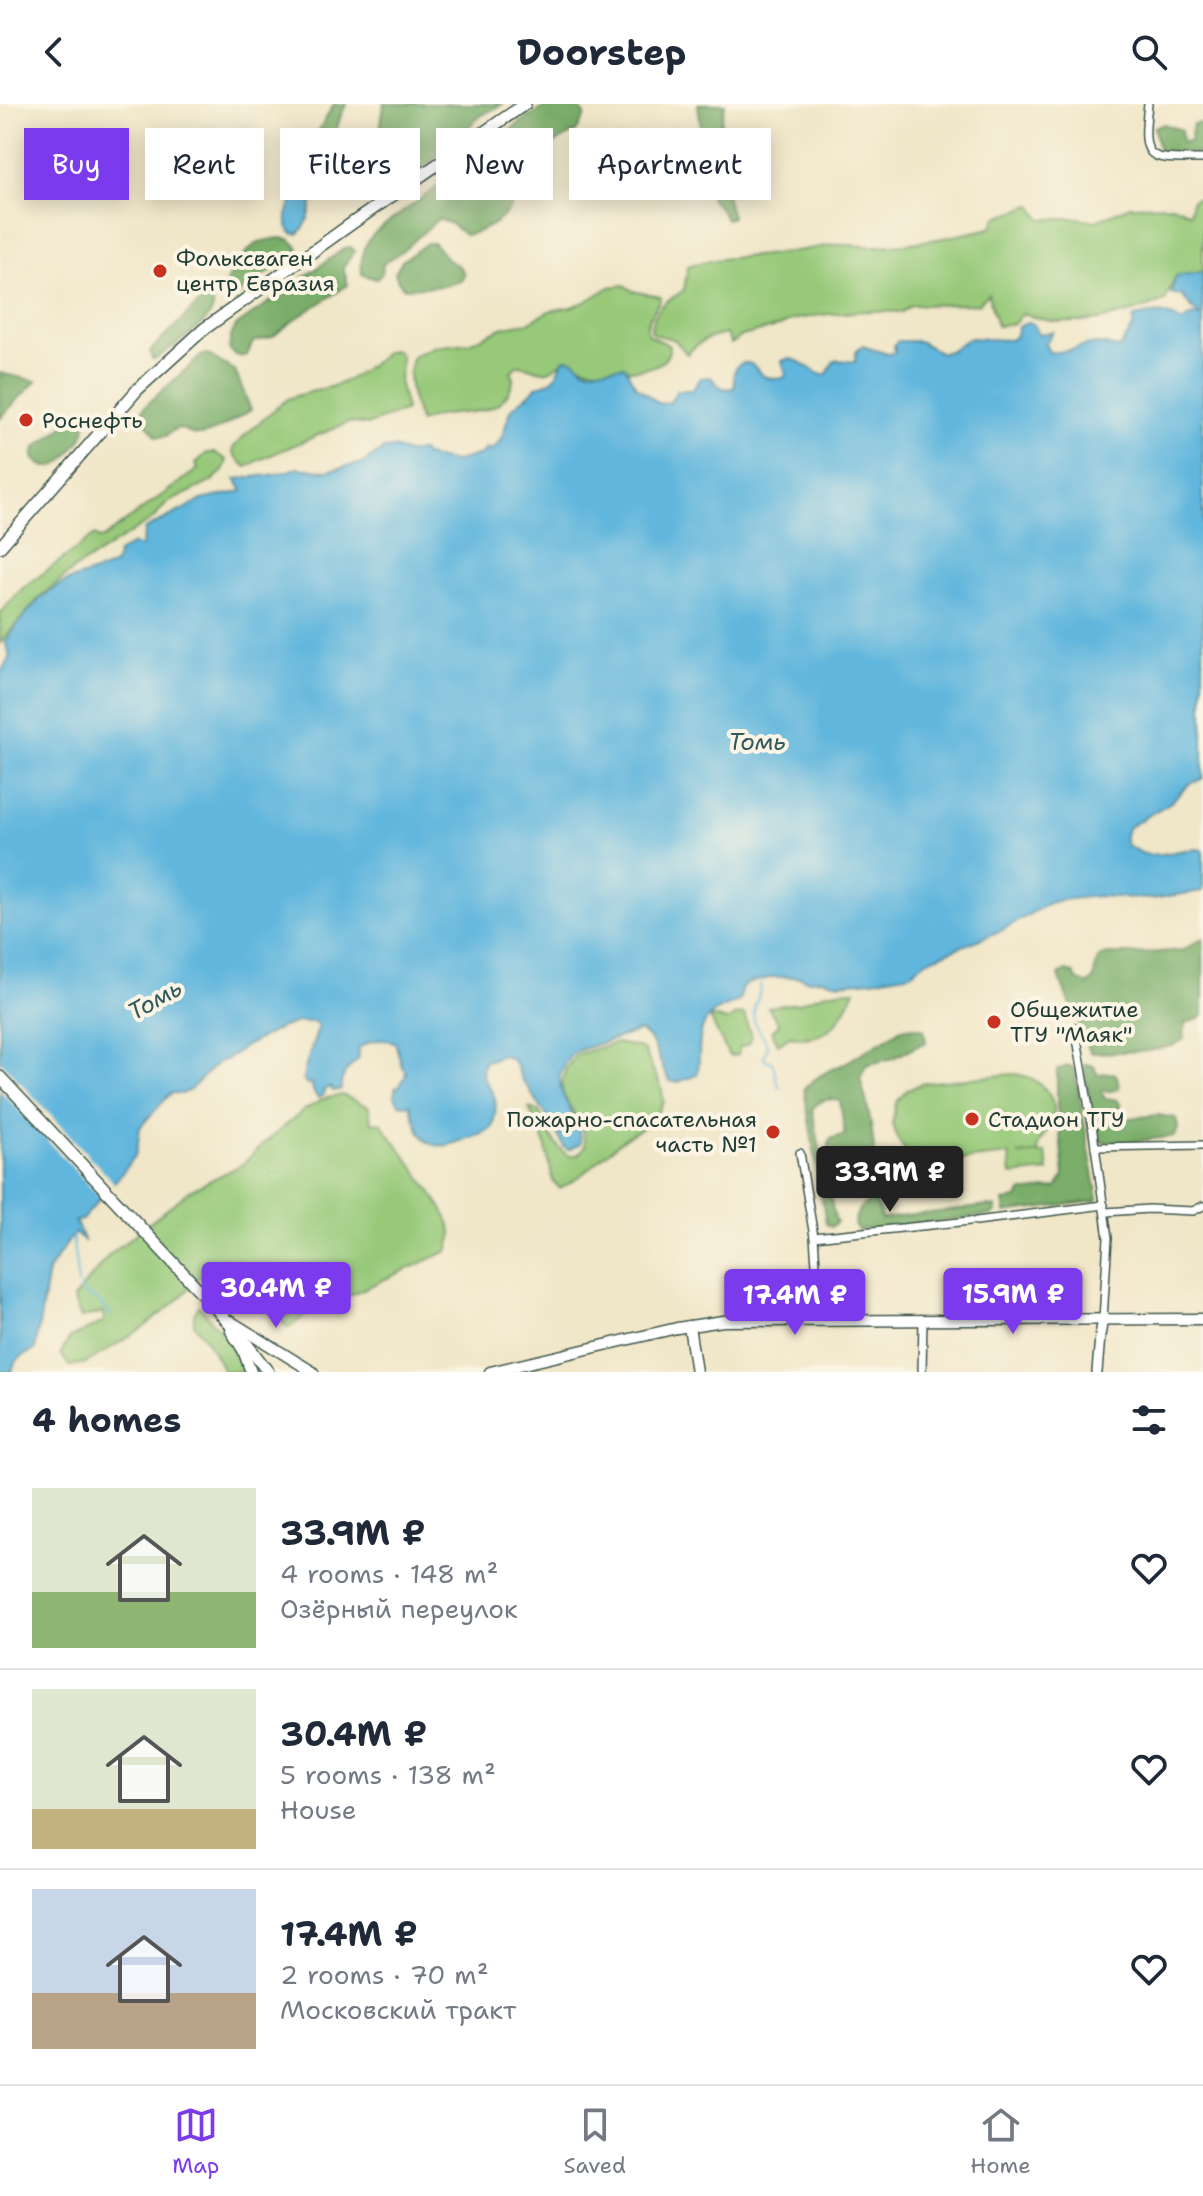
<!DOCTYPE html>
<meta charset="utf-8">
<style>
body{margin:0;font-family:"Shantell Sans",sans-serif;background:#f2f2f3;color:#1f2937;height:100vh;display:flex;flex-direction:column;font-size:30px;white-space:nowrap}
*{box-sizing:border-box;margin:0}
p{font-size:26px;color:#747a83}
.icon{flex:none;width:44px;height:44px;fill:none;stroke:currentColor;stroke-width:2;stroke-linecap:round;stroke-linejoin:round}
.map{position:relative;height:1268px;overflow:hidden}
.details{display:flex;flex-direction:column;background:#fff;flex:1}
.details>*{flex:none}
.hud{position:absolute;left:24px;top:24px;width:800px;height:72px;display:flex;gap:16px}
.price{position:absolute;translate:-50% -68px;padding:0 18px;border-radius:8px;background:#7c3aed;color:#fff;font-size:26px;line-height:52px;filter:drop-shadow(0 2px 4px #0008)}
.price::after{content:'';position:absolute;left:50%;top:48px;width:24px;height:18px;margin-left:-12px;background:inherit;clip-path:polygon(0 0,100% 0,50% 100%)}
.price.active{background:#222;color:#fff}
ul{padding:0;list-style:none}
li{display:flex;align-items:center;gap:24px;height:200px;padding:0 32px}
li+li{border-top:2px solid #e0e1e3}
li span{display:grid;place-items:center;flex:none;width:224px;height:160px;border-radius:0px;color:#555}
li>.icon{margin-inline-start:auto}
span .icon{width:96px;height:96px;fill:#fffc;stroke-width:1}
li b{font-size:34px}
h2{display:flex;justify-content:space-between;align-items:center;height:96px;padding:0 32px;font-size:34px}
.pill{padding:0 28px;border-radius:0px;background:#fff;box-shadow:0 4px 20px #0003;font-size:28px;line-height:72px}
.pill.active{background:#7c3aed;color:#fff}
header{display:flex;justify-content:space-between;align-items:center;height:104px;padding:0 32px;background:#fff;font-size:36px;font-weight:700}
.tab-bar{display:flex;justify-content:space-around;align-items:center;height:112px;border-top:2px solid #e0e1e3;background:#fff;font-size:22px;color:#747a83}
.tab-bar a{display:grid;justify-items:center;gap:4px}
.tab-bar .active{color:#7c3aed}
.map>svg:first-child{display:block}
.green{fill:#97c979;stroke:#5b8356;stroke-width:2}
.forest{fill:#79ad69;stroke:#4c754e;stroke-width:2}
.water{fill:#61b6dd;stroke:#407a88;stroke-width:2}
.pier{fill:#f0e6c8}
.lines{fill:none;stroke-linecap:round;stroke-linejoin:round}
.stream{stroke:#61b6dd;stroke-width:2}
.minor-casing{stroke:#3e564a;stroke-width:10}
.tertiary-casing{stroke:#3e564a;stroke-width:12}
.secondary-casing{stroke:#3e564a;stroke-width:13}
.primary-casing{stroke:#3e564a;stroke-width:14}
.minor{stroke:#fff;stroke-width:7}
.tertiary{stroke:#fff;stroke-width:9}
.secondary{stroke:#fff;stroke-width:10}
.primary{stroke:#fff;stroke-width:11}
.poi-dot{fill:#c8321e;stroke:#fcf5e5;stroke-width:3}
.labels{text-anchor:middle;dominant-baseline:central;stroke-width:8;stroke-linejoin:round;paint-order:stroke}
.poi-label{font-size:22px;fill:#1f3d34;stroke:#fcf5e5;text-anchor:start}
.water-label{font-size:24px;font-style:italic;fill:#305b5e;stroke:#fcf5e5}
</style>
<header><svg class="icon" aria-label="back" viewBox="0 0 24 24"><path d="M15 5l-7 7 7 7"/></svg>Doorstep<svg class="icon" aria-label="search" viewBox="0 0 24 24"><circle cx="10" cy="10" r="6"/><path d="M15 15l6 6"/></svg></header>
<div class="map">
<svg width="1203" height="1268" viewBox="0 0 1203 1268">
<rect width="100%" height="100%" fill="#fcf5e5"/>
<filter id="ink" filterUnits="userSpaceOnUse"><feTurbulence type="fractalNoise" baseFrequency=".0125" numOctaves="2"/><feDisplacementMap in="SourceGraphic" scale="16" xChannelSelector="R" yChannelSelector="G"/><feConvolveMatrix kernelMatrix="1 2 1 2 8 2 1 2 1" color-interpolation-filters="sRGB"/></filter>
<filter id="wash" filterUnits="userSpaceOnUse"><feTurbulence type="fractalNoise" baseFrequency=".006" numOctaves="4" result="noise"/><feDisplacementMap in="SourceGraphic" scale="32" xChannelSelector="R" yChannelSelector="G"/><feGaussianBlur stdDeviation="1.8" result="paint"/><feColorMatrix in="noise" values="0 0 0 0 0 0 0 0 0 0 0 0 0 0 0 0 0 1.4 0 .05"/><feComposite in="paint" operator="in"/></filter>
<g filter="url(#wash)">
<rect width="100%" height="100%" fill="#f0e6c8"/>
<!-- green -->
<g class="green">
<path d="M1203,92V168L1176,172L1165,197C1121,213 1068,229 1023,209L1014,220L997,222L988,190L978,200L911,201L902,208L864,207L820,211L792,216L780,222L742,232L731,240L726,230C709,233 699,237 687,250L675,236L654,230L651,226C651,217 659,203 667,197C672,193 678,191 684,186L688,162C716,153 744,154 773,150C793,148 813,144 833,141C850,140 866,143 882,142C918,140 956,132 991,124L997,113L1032,101L1041,115L1078,114L1096,117L1130,102L1172,101L1190,109L1192,96Z"/>
<path d="M624,181L633,187L661,193C657,207 643,216 648,231L669,241C671,261 648,265 632,266C628,266 624,264 620,264C612,263 605,267 595,265C585,264 574,258 564,259C557,259 554,266 548,267C540,269 529,261 517,261L511,268L514,274C501,323 456,300 420,318C412,297 405,274 413,252L433,243L469,239L504,223L528,219L549,207L571,203L585,198L610,183Z"/>
<path d="M394,246L400,250L401,255L399,277L406,306L367,321L349,318L259,356L247,363C242,359 231,352 233,345C234,339 281,299 288,295C303,288 320,287 336,281C354,274 374,260 387,247Z"/>
<path d="M207,349H215L227,356L223,367L211,378L167,399L154,414L76,464L42,491L0,539V509L22,485L95,431L99,435L103,434L198,365L196,359Z"/>
<path d="M845,886H855C842,915 827,941 790,932L778,940L772,928L779,920L768,903L798,899L826,889Z"/>
<path d="M744,910L751,933L749,940L740,943L738,951L729,952L709,912L728,917L734,912Z"/>
<path d="M616,939L638,943L644,947L661,982L664,998L654,1015L640,1026L626,1033L578,1074L560,1085L553,1077L545,1039L529,1004L539,1007C547,1025 552,1041 569,1052L579,1050L585,1042L582,1023L563,990L562,980L566,964L577,950Z"/>
<path d="M1013,970C1038,972 1062,993 1051,1020C1046,1032 1037,1035 1038,1049L1018,1051L1046,1049L1048,1067L1011,1071L1009,1051L916,1061L898,1036L892,1020L896,999L907,986L923,979Z"/>
<path d="M342,991L369,1003L371,1018L381,1019C397,1042 448,1104 452,1128C453,1133 450,1141 448,1147L307,1210L289,1224L223,1168L205,1167L177,1197L143,1224L86,1259L69,1262L61,1249L70,1234L104,1218L103,1208L81,1214L73,1195L109,1151L191,1086L243,1060L263,1040L303,1007L323,995Z"/>
<path d="M199,1202L223,1230L245,1268H224L207,1237L194,1220V1209Z"/>
</g>
<!-- forest -->
<g class="forest">
<path d="M334,0H347C338,12 337,28 332,43L326,45L316,34L319,26Z"/>
<path d="M384,0H503L482,11L453,36L444,48L391,87L378,92L370,91L369,79L376,53Z"/>
<path d="M550,0H576L585,11L577,27L531,53L520,56L510,55C505,50 500,45 502,37C504,26 539,7 550,0Z"/>
<path d="M698,0H725C715,39 721,75 732,113L726,115L718,102L711,96L707,81L708,51L703,41Z"/>
<path d="M1203,19V50L1159,47L1154,23L1164,20L1181,26L1182,38L1190,37L1193,20Z"/>
<path d="M476,55H486L501,69L499,74L500,83L515,92C510,114 486,127 465,131L451,120L438,115L405,145L383,160L381,171L376,175L362,170C360,150 364,138 379,125Z"/>
<path d="M281,134L291,136L299,144C290,160 271,165 257,175C246,182 239,194 225,197L221,192V187C230,172 241,150 256,140C264,135 273,135 281,134Z"/>
<path d="M427,139H434L449,157L459,162L464,170L461,177L444,182L404,184L398,177L395,169L402,157Z"/>
<path d="M351,143L355,147L343,163L348,181L297,214L272,233L253,238L247,251C239,254 235,251 229,245L231,232L236,222L345,144Z"/>
<path d="M208,193C212,197 214,197 213,204C211,219 168,245 156,255H152L150,248L154,243L196,202Z"/>
<path d="M207,250L235,267L251,306C238,313 215,330 200,331C182,332 184,315 166,332L157,333L141,312L144,303L201,252Z"/>
<path d="M0,269L36,277C24,290 11,301 0,315Z"/>
<path d="M76,316L86,319C86,332 78,338 71,348C59,362 48,371 33,354L35,344L71,317Z"/>
<path d="M1203,834V911L1199,915L1185,919L1184,935L1172,942L1149,947L1091,949C1086,943 1086,939 1084,931C1078,910 1064,893 1059,871L1066,867L1073,869L1078,877L1088,880L1093,876L1097,857L1101,852L1108,850H1134L1183,846Z"/>
<path d="M916,923L924,925L926,938L893,954L866,961L860,974C869,1003 874,1031 875,1062C876,1073 872,1083 873,1093L867,1095C856,1087 863,1080 857,1071C848,1058 824,1057 830,1035L845,1030L840,997C829,993 820,996 812,1005L823,1060C833,1079 828,1100 837,1118L831,1123L826,1120L804,985C815,974 827,966 842,961L903,924Z"/>
<path d="M1085,960L1094,962L1097,970L1114,969L1117,972L1119,984L1112,987H1102V990L1105,994L1117,996L1120,1000V1005L1103,1010L1100,1014L1095,1015L1092,1012L1084,964Z"/>
<path d="M1068,962L1073,963L1075,969L1098,1095L1097,1097L1005,1109L1003,1097L1018,1095L1021,1088L1057,1084L1064,1072L1057,1000V966Z"/>
<path d="M1158,1011L1176,1014L1178,1024L1175,1032L1131,1038H1098L1096,1025C1114,1013 1138,1014 1158,1011Z"/>
<path d="M874,1097L879,1105L881,1115L988,1102L995,1103L996,1108L992,1111L858,1126L854,1120C857,1108 860,1099 874,1097Z"/>
</g>
<!-- water -->
<g class="water">
<path d="M329,54L331,57C328,66 322,72 318,81C310,97 313,117 298,130L292,129C273,109 311,74 324,57Z"/>
<path d="M1203,168V675L1189,680L1171,698L1129,723C1124,729 1124,734 1126,741C1132,744 1138,748 1144,750C1164,754 1184,742 1203,746V787L1151,795L1096,792L1062,796L1049,799L1002,826L926,857L911,869L872,876L840,879L820,875L807,876L800,873H773L749,879L741,885L740,896C732,901 719,904 712,910C694,925 702,951 697,971L678,978L670,977C659,962 657,936 640,927L576,947C536,981 583,1006 580,1040L569,1046L564,1043L551,1018L521,974L513,956L503,951L484,958C477,973 491,981 495,995C497,1004 494,1014 493,1022C484,1030 473,1032 463,1036C424,1052 420,1032 410,1000L404,1001L399,1000L395,993V984L399,983L405,973L406,967L402,963L395,938C381,934 371,936 359,944L358,955C348,965 340,971 341,986L333,987L331,983L324,986L323,991L318,994L314,989L311,979L307,981L303,976C305,958 314,940 318,923L314,918H297L280,924L245,942L227,955L218,958L190,986L182,990L171,989L140,1023C139,1031 138,1042 136,1049C131,1062 93,1102 82,1116L75,1117L85,1138L74,1129L48,1167L35,1246C24,1251 13,1255 12,1268H0V570L10,552L5,538C21,515 41,487 68,477C84,471 100,468 115,460L118,449L133,440L141,443L145,425L202,396L243,387L236,375L277,370L298,364L326,367L363,359L384,345L394,344L407,349L422,347L425,352L455,358L483,349L486,344L491,346C505,337 504,319 512,305C519,295 528,296 536,282C555,278 556,274 563,256C575,252 578,262 587,266L625,262C628,267 630,274 634,279C637,285 654,295 660,300L670,298L677,286H692L701,274L711,273C718,282 724,288 735,283C735,279 733,274 734,270C735,259 746,256 754,262C758,266 758,269 764,272C770,275 777,275 784,274L786,270L782,257C796,250 809,266 822,271L827,270L833,258L837,256L855,258L856,248L862,242L888,250L895,249L894,241L897,237H919L941,249L949,247L969,234L1009,236L1015,233L1018,223L1028,218L1034,221L1038,230L1053,228L1045,240L1049,248C1067,250 1080,241 1098,240C1104,240 1112,243 1119,244L1133,224L1134,213C1155,209 1163,206 1182,218L1193,211L1200,213L1182,192L1171,189L1176,172Z"/>
</g>
<!-- pier -->
<path class="pier" d="M0,957L116,1081L103,1096L0,986Z"/>
<g class="lines">
<!-- stream -->
<g class="stream">
<path d="M761,877C762,891 751,902 754,916C758,931 773,936 764,952L765,956L772,958C776,967 775,977 780,984"/>
<path d="M72,1129L78,1180L85,1190L98,1197L112,1212"/>
</g>
</g>
</g>
<g filter="url(#ink)">
<g class="lines">
<!-- minor casing -->
<g class="minor-casing">
<g id="minor">
<path d="M1148,0C1141,59 1148,55 1203,55"/>
<path d="M1075,923L1092,1021L1108,1134L1103,1215"/>
<path d="M1095,1043L1203,1041"/>
<path d="M800,1049L814,1133L820,1216"/>
<path d="M1106,1108L1149,1105L1193,1107L1203,1102"/>
<path d="M976,1117L1104,1101"/>
<path d="M814,1133L970,1117"/>
<path d="M922,1268L923,1215"/>
</g>
</g>
<!-- tertiary casing -->
<g class="tertiary-casing">
<path id="tertiary" d="M1097,1268L1100,1232L1103,1215"/>
</g>
<!-- secondary casing -->
<g class="secondary-casing">
<g id="secondary">
<path d="M230,1217L313,1268"/>
<path d="M689,1222L696,1268"/>
<path d="M231,1227L243,1246L251,1268"/>
<path d="M490,1268L677,1224L723,1217L1203,1215"/>
</g>
</g>
<!-- primary casing -->
<g class="primary-casing">
<g id="primary">
<path d="M0,443L138,285L204,225L351,120L525,0"/>
<path d="M0,973L213,1201L243,1235L268,1268"/>
</g>
</g>
<!-- minor -->
<use href="#minor" class="minor"/>
<!-- tertiary -->
<use href="#tertiary" class="tertiary"/>
<!-- secondary -->
<use href="#secondary" class="secondary"/>
<!-- primary -->
<use href="#primary" class="primary"/>
</g>
</g>
<!-- markers -->
<g class="poi-dot">
<circle cx="160" cy="167" r="8"/>
<circle cx="26" cy="316" r="8"/>
<circle cx="994" cy="918" r="8"/>
<circle cx="972" cy="1015" r="8"/>
<circle cx="773" cy="1028" r="8"/>
</g>
<g class="labels">
<!-- poi labels -->
<g class="poi-label">
<text x="176" y="154">Фольксваген<tspan x="176" dy="25">центр Евразия</tspan></text>
<text x="42" y="316">Роснефть</text>
<text x="1010" y="905">Общежитие<tspan x="1010" dy="25">ТГУ "Маяк"</tspan></text>
<text x="757" y="1015" text-anchor="end">Пожарно-спасательная<tspan x="757" dy="25">часть №1</tspan></text>
<text x="988" y="1015">Стадион ТГУ</text>
</g>
<!-- water labels -->
<g class="water-label">
<text x="757" y="638">Томь</text>
<text transform="translate(155 896) rotate(-29)">Томь</text>
</g>
</g>
</svg>
<b class="price active" style="left:890px;top:1110px">33.9M ₽</b>
<b class="price" style="left:276px;top:1226px">30.4M ₽</b>
<b class="price" style="left:1013px;top:1232px">15.9M ₽</b>
<b class="price" style="left:795px;top:1233px">17.4M ₽</b>
<div class="hud">
<a class="pill active">Buy</a>
<a class="pill">Rent</a>
<a class="pill">Filters</a>
<a class="pill">New</a>
<a class="pill">Apartment</a>
</div>
</div>
<section class="details">
<h2>4 homes<svg class="icon" aria-label="filters" viewBox="0 0 24 24"><path d="M4 7h16M4 17h16"/><circle cx="9" cy="7" r="2"/><circle cx="15" cy="17" r="2"/></svg></h2>
<ul>
<li><span style="background:linear-gradient(#dfe7d0 65%,#8fb573 0)"><svg class="icon" aria-label="home" viewBox="0 0 24 24"><path d="M3 11l9-7 9 7M6 9v11h12V9"/></svg></span><div><b>33.9M ₽</b><p>4 rooms · 148 m²</p><p>Озёрный переулок</p></div><svg class="icon" aria-label="heart" viewBox="0 0 24 24"><path d="M12 20l-8-8c-3-5 5-10 8-4 3-6 11-1 8 4z"/></svg></li>
<li><span style="background:linear-gradient(#dfe7d0 75%,#c2b280 0)"><svg class="icon" aria-label="home" viewBox="0 0 24 24"><path d="M3 11l9-7 9 7M6 9v11h12V9"/></svg></span><div><b>30.4M ₽</b><p>5 rooms · 138 m²</p><p>House</p></div><svg class="icon" aria-label="heart" viewBox="0 0 24 24"><path d="M12 20l-8-8c-3-5 5-10 8-4 3-6 11-1 8 4z"/></svg></li>
<li><span style="background:linear-gradient(#c9d6e8 65%,#b9a48a 0)"><svg class="icon" aria-label="home" viewBox="0 0 24 24"><path d="M3 11l9-7 9 7M6 9v11h12V9"/></svg></span><div><b>17.4M ₽</b><p>2 rooms · 70 m²</p><p>Московский тракт</p></div><svg class="icon" aria-label="heart" viewBox="0 0 24 24"><path d="M12 20l-8-8c-3-5 5-10 8-4 3-6 11-1 8 4z"/></svg></li>
</ul>
</section>
<nav class="tab-bar">
<a class="active"><svg class="icon" aria-label="map" viewBox="0 0 24 24"><path d="M3 6l6-2 6 2 6-2v14l-6 2-6-2-6 2zM9 4v14M15 6v14"/></svg>Map</a>
<a><svg class="icon" aria-label="saved" viewBox="0 0 24 24"><path d="M7 4h10v16l-5-4-5 4z"/></svg>Saved</a>
<a><svg class="icon" aria-label="home" viewBox="0 0 24 24"><path d="M3 11l9-7 9 7M6 9v11h12V9"/></svg>Home</a>
</nav>
